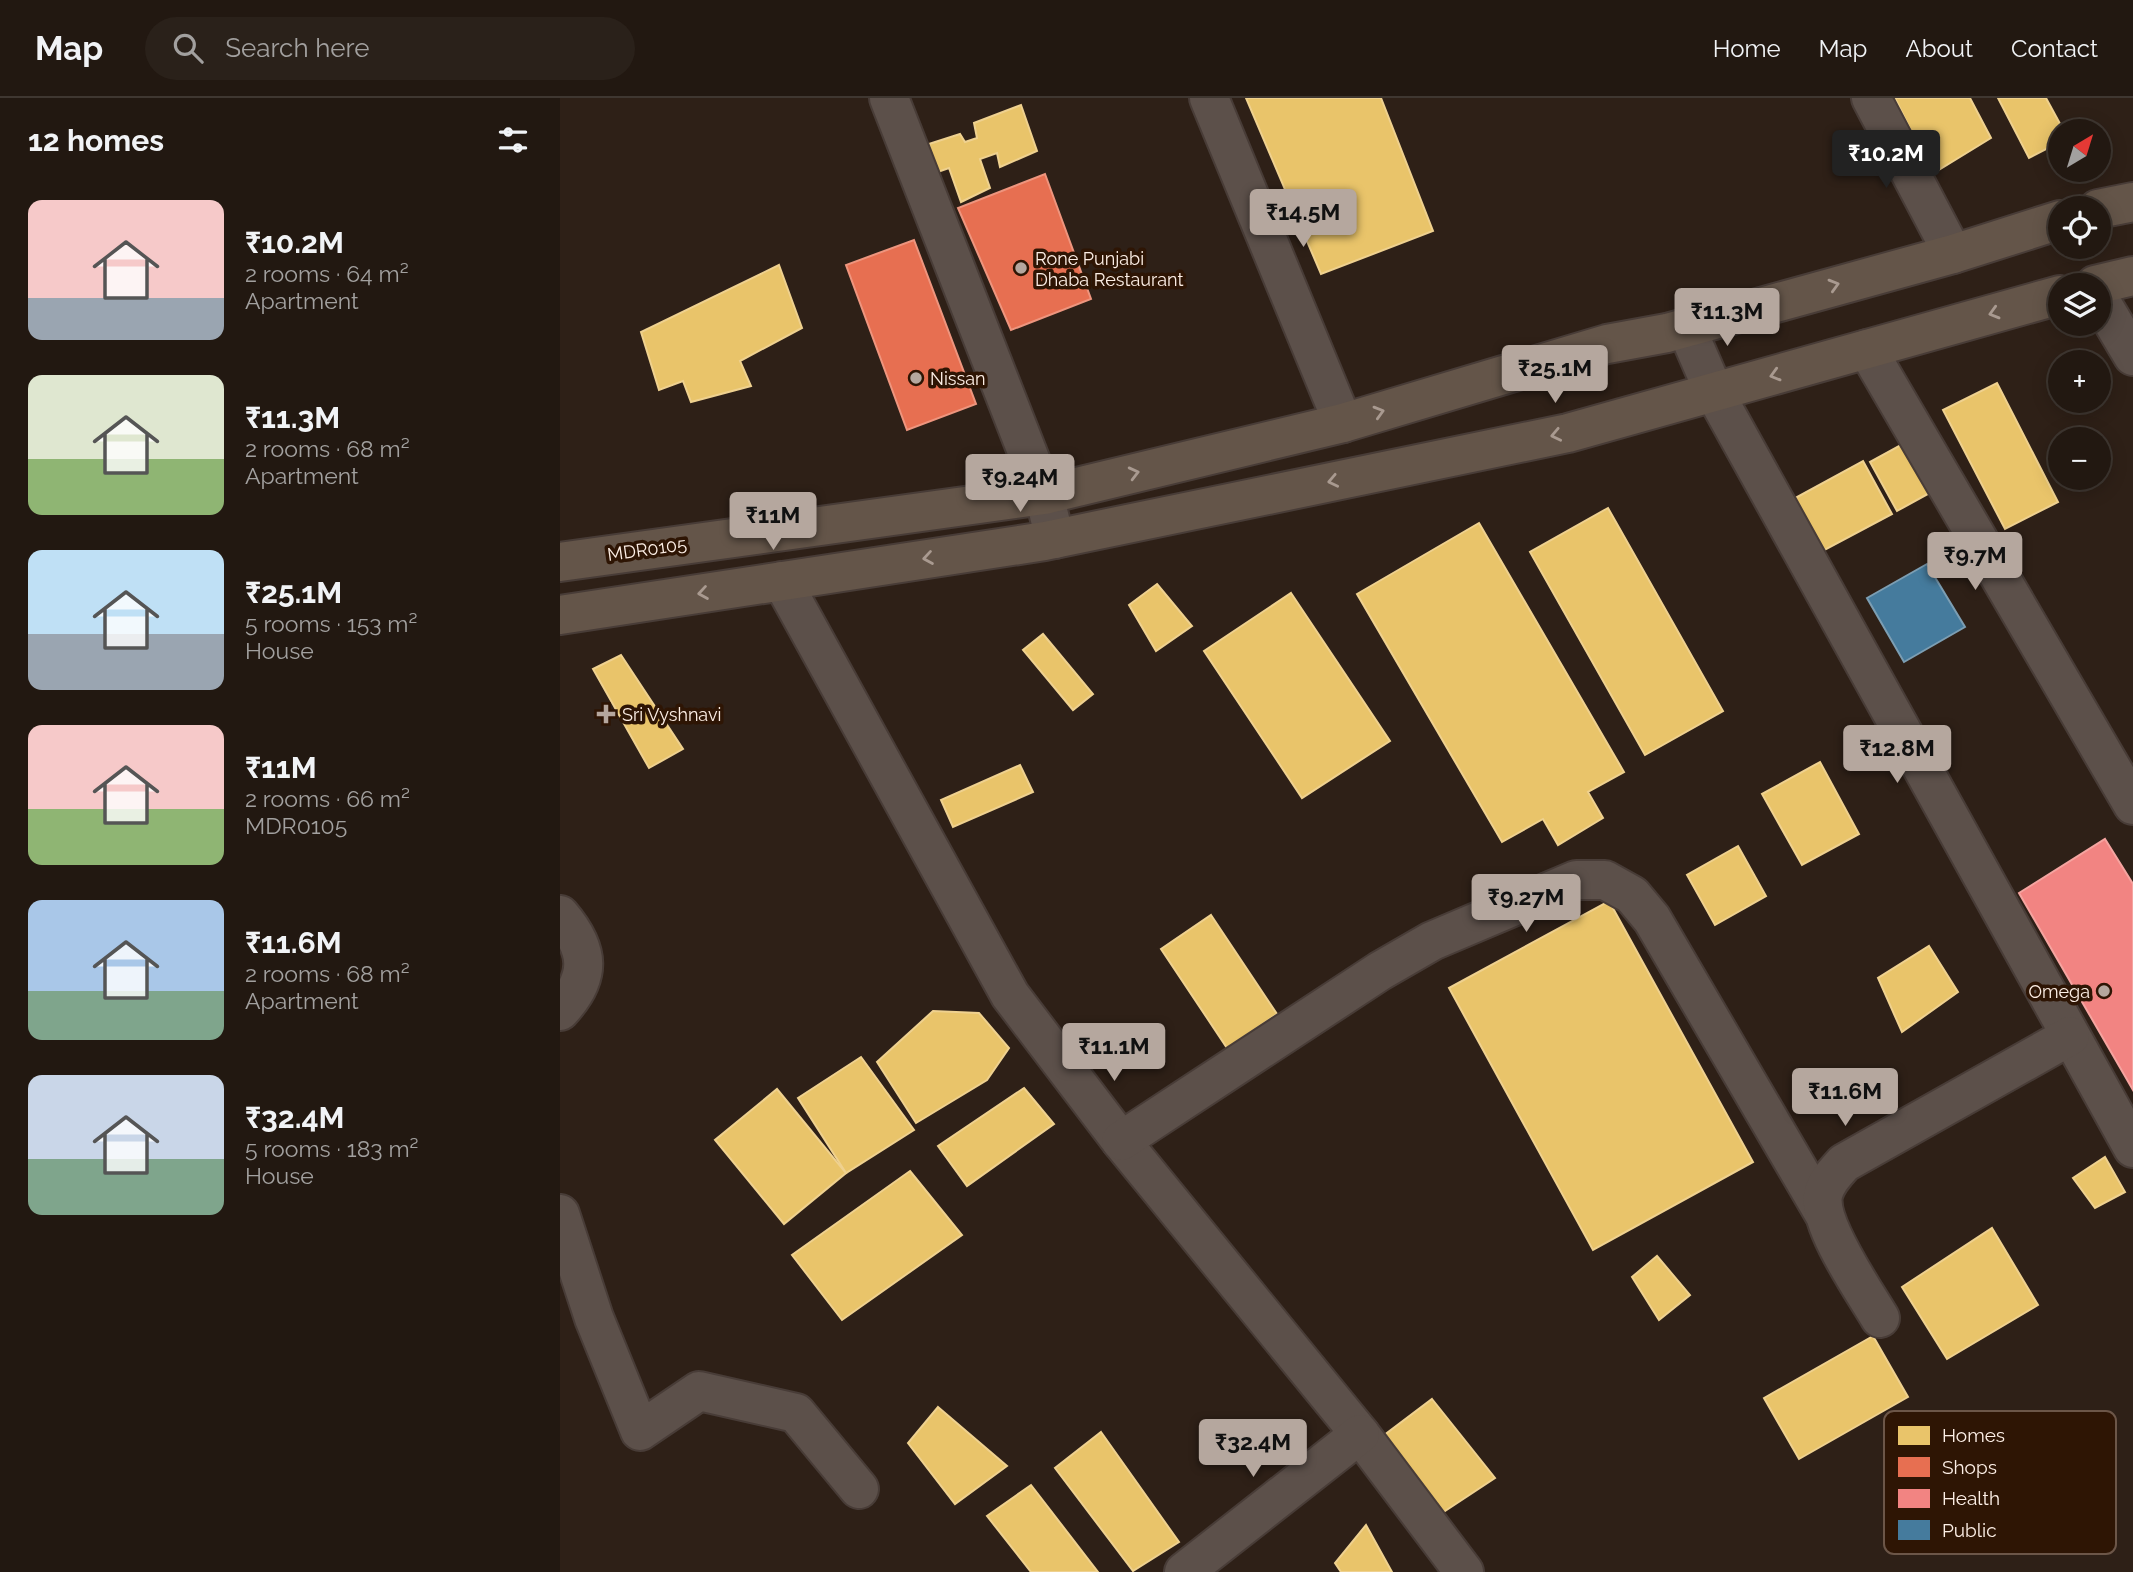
<!DOCTYPE html>
<meta charset="utf-8">
<style>
body{margin:0;font-family:Raleway,sans-serif;background:#2a211a;color:#f1f3f6;height:100vh;display:flex;flex-direction:column;font-size:26px;white-space:nowrap}
*{box-sizing:border-box;margin:0}
p{font-size:23px;color:#a2a09f}
.icon{flex:none;width:38px;height:38px;fill:none;stroke:currentColor;stroke-width:2;stroke-linecap:round;stroke-linejoin:round}
.map{position:relative;flex:1;overflow:hidden}
.side{display:flex;flex-direction:column;background:#221811;width:560px}
.side>*{flex:none}
.needle{width:46px;rotate:38deg}
.fabs{position:absolute;left:1488px;top:21px;display:grid;gap:14px}
.fabs a{display:grid;place-items:center;width:63px;height:63px;border-radius:50%;background:#221811;box-shadow:0 4px 18px #0003,0 0 0 2px #3f3731;font-size:35px}
.price{position:absolute;translate:-50% -60px;padding:0 16px;border-radius:7px;background:#b5a79e;color:#111;font-size:23px;line-height:46px;filter:drop-shadow(0 2px 4px #0008)}
.price::after{content:'';position:absolute;left:50%;top:42px;width:21px;height:16px;margin-left:-10px;background:inherit;clip-path:polygon(0 0,100% 0,50% 100%)}
.price.on{background:#222;color:#fff}
ul{padding:0;list-style:none}
li{display:flex;align-items:center;gap:21px;height:175px;padding:0 28px}
li span{display:grid;place-items:center;flex:none;width:196px;height:140px;border-radius:14px;color:#555}
li>.icon{margin-inline-start:auto}
span .icon{width:84px;height:84px;fill:#fffc;stroke-width:1}
li b{font-size:30px}
h2{display:flex;justify-content:space-between;align-items:center;height:84px;padding:0 28px;font-size:30px}
header{display:flex;align-items:center;gap:42px;box-sizing:border-box;height:98px;padding:0 35px;background:#221811;border-bottom:2px solid #3f3731}
header strong{font-size:33px}
nav{display:flex;gap:38px;margin-inline-start:auto;font-size:24px}
.search{width:490px;height:63px;background:#2a211a;display:flex;align-items:center;gap:18px;box-sizing:border-box;padding:0 24px;border-radius:38px;color:#a2a09f;font-size:26px}
main{display:flex;flex:1;min-height:0}
.map>svg:first-child{display:block}
.homes{fill:#e9c46a;stroke:#efd18f;stroke-width:2}
.shops{fill:#e76f51;stroke:#ee957e;stroke-width:2}
.health{fill:#f28482;stroke:#f5a4a0;stroke-width:2}
.public{fill:#457b9d;stroke:#7c9eb3;stroke-width:2}
.lines{fill:none;stroke-linecap:round;stroke-linejoin:round}
.minor-casing{stroke:#483c37;stroke-width:42}
.major-casing{stroke:#483c37;stroke-width:42}
.minor{stroke:#5c504a;stroke-width:38}
.major{stroke:#645549;stroke-width:38}
.oneway{stroke:#a99a90}
.poi-dot{fill:#b5a79e;stroke:#2e1504;stroke-width:2.5}
.labels{text-anchor:middle;dominant-baseline:central;stroke-width:7;stroke-linejoin:round;paint-order:stroke}
.poi-label{font-size:18px;fill:#fdefe6;stroke:#2e1504;text-anchor:start}
.street-label{font-size:18px;fill:#fdefe6;stroke:#2e1504}
.key{fill:#2e1504;stroke:#6c5648;stroke-width:2}
.key-label{font-size:19px;fill:#fdefe6}
</style>
<header>
<strong>Map</strong>
<div class="search"><svg class="icon" aria-label="search" viewBox="0 0 24 24"><circle cx="10" cy="10" r="6"/><path d="M15 15l6 6"/></svg>Search here</div>
<nav><a>Home</a><a>Map</a><a>About</a><a>Contact</a></nav>
</header>
<main>
<section class="side">
<h2>12 homes<svg class="icon" aria-label="filters" viewBox="0 0 24 24"><path d="M4 7h16M4 17h16"/><circle cx="9" cy="7" r="2"/><circle cx="15" cy="17" r="2"/></svg></h2>
<ul>
<li><span style="background:linear-gradient(#f6c9c9 70%,#9aa5b1 0)"><svg class="icon" aria-label="home" viewBox="0 0 24 24"><path d="M3 11l9-7 9 7M6 9v11h12V9"/></svg></span><div><b>₹10.2M</b><p>2 rooms · 64 m²</p><p>Apartment</p></div></li>
<li><span style="background:linear-gradient(#dfe7d0 60%,#8fb573 0)"><svg class="icon" aria-label="home" viewBox="0 0 24 24"><path d="M3 11l9-7 9 7M6 9v11h12V9"/></svg></span><div><b>₹11.3M</b><p>2 rooms · 68 m²</p><p>Apartment</p></div></li>
<li><span style="background:linear-gradient(#bfe0f5 60%,#9aa5b1 0)"><svg class="icon" aria-label="home" viewBox="0 0 24 24"><path d="M3 11l9-7 9 7M6 9v11h12V9"/></svg></span><div><b>₹25.1M</b><p>5 rooms · 153 m²</p><p>House</p></div></li>
<li><span style="background:linear-gradient(#f6c9c9 60%,#8fb573 0)"><svg class="icon" aria-label="home" viewBox="0 0 24 24"><path d="M3 11l9-7 9 7M6 9v11h12V9"/></svg></span><div><b>₹11M</b><p>2 rooms · 66 m²</p><p>MDR0105</p></div></li>
<li><span style="background:linear-gradient(#a9c7e8 65%,#7fa58c 0)"><svg class="icon" aria-label="home" viewBox="0 0 24 24"><path d="M3 11l9-7 9 7M6 9v11h12V9"/></svg></span><div><b>₹11.6M</b><p>2 rooms · 68 m²</p><p>Apartment</p></div></li>
<li><span style="background:linear-gradient(#c9d6e8 60%,#7fa58c 0)"><svg class="icon" aria-label="home" viewBox="0 0 24 24"><path d="M3 11l9-7 9 7M6 9v11h12V9"/></svg></span><div><b>₹32.4M</b><p>5 rooms · 183 m²</p><p>House</p></div></li>
</ul>
</section>
<div class="map">
<svg width="1573" height="1474" viewBox="0 0 1573 1474">
<rect width="100%" height="100%" fill="#2e2017"/>
<!-- homes -->
<g class="homes">
<path d="M686,0H821L873,133L761,176Z"/>
<path d="M1335,0H1410L1431,40L1372,76Z"/>
<path d="M1438,0H1486L1504,33H1500V44L1469,60Z"/>
<path d="M461,7L477,53L440,69L437,55L420,61L430,90L401,104L389,70L375,75L369,46L400,36L405,44L417,40L414,25Z"/>
<path d="M219,167L242,230L180,263L191,288L131,304L123,283L99,292L81,234Z"/>
<path d="M1437,285L1498,404L1445,431L1383,312Z"/>
<path d="M1348,343L1375,392L1337,413L1310,364Z"/>
<path d="M1303,363L1332,416L1257,456L1228,404Z"/>
<path d="M1048,410L1163,613L1085,657L970,454Z"/>
<path d="M919,425L1064,674L1028,694L1043,720L998,747L983,721L942,744L797,496Z"/>
<path d="M597,486L632,528L596,553L569,507Z"/>
<path d="M731,495L830,643L742,700L644,553Z"/>
<path d="M483,536L533,596L513,612L463,552Z"/>
<path d="M61,557L123,651L89,670L33,571Z"/>
<path d="M1260,664L1299,736L1242,767L1202,696Z"/>
<path d="M460,667L473,694L393,729L381,702Z"/>
<path d="M1178,748L1206,798L1155,827L1127,777Z"/>
<path d="M1049,803L1193,1064L1033,1152L889,890Z"/>
<path d="M651,817L717,916L667,950L601,851Z"/>
<path d="M1369,848L1398,894L1342,934L1318,880Z"/>
<path d="M373,913L419,915L449,950L427,982L356,1025L317,964Z"/>
<path d="M301,959L354,1032L286,1075L238,1000Z"/>
<path d="M464,990L494,1026L407,1088L378,1048Z"/>
<path d="M217,991L286,1075L224,1126L155,1042Z"/>
<path d="M1545,1059L1565,1094L1535,1110L1513,1080Z"/>
<path d="M350,1073L402,1137L282,1222L232,1157Z"/>
<path d="M1432,1130L1478,1207L1387,1261L1342,1189Z"/>
<path d="M1097,1158L1130,1197L1099,1222L1072,1179Z"/>
<path d="M1313,1238L1348,1299L1239,1361L1204,1300Z"/>
<path d="M872,1301L935,1380L873,1421L815,1344Z"/>
<path d="M378,1309L447,1368L395,1406L348,1345Z"/>
<path d="M541,1334L619,1444L573,1473L495,1370Z"/>
<path d="M471,1387L538,1474H471L427,1418Z"/>
<path d="M806,1427L832,1474H781L775,1465Z"/>
</g>
<!-- shops -->
<g class="shops">
<path d="M485,76L531,201L451,232L398,110Z"/>
<path d="M354,142L416,306L347,332L286,167Z"/>
</g>
<!-- health -->
<path class="health" d="M1545,741L1573,786V992L1459,795Z"/>
<!-- public -->
<path class="public" d="M1367,466L1405,529L1344,564L1307,500Z"/>
<g class="lines">
<!-- minor casing -->
<g class="minor-casing">
<g id="minor">
<path d="M329,0L484,397L495,441"/>
<path d="M649,0L783,325"/>
<path d="M1311,0L1393,156"/>
<path d="M1538,199L1573,258"/>
<path d="M1126,229L1154,294L1573,1050"/>
<path d="M1307,251L1573,707"/>
<path d="M222,483L450,897L561,1043L800,1336L904,1474"/>
<path d="M0,817C30,852 32,879 0,913"/>
<path d="M561,1043L820,873L872,843L1016,782H1045L1072,797L1092,821L1263,1114"/>
<path d="M0,1116L34,1220L80,1333L139,1293L236,1315L299,1391"/>
<path d="M1320,1220C1304,1193 1258,1127 1263,1097C1266,1084 1275,1075 1284,1065L1510,938"/>
<path d="M624,1474L800,1336"/>
</g>
</g>
<!-- major casing -->
<g class="major-casing">
<g id="major">
<path d="M1538,111L1573,104"/>
<path d="M1535,187L1573,178"/>
<path d="M0,464L484,397L783,325L1047,246L1107,235L1393,156L1500,122"/>
<path d="M0,517L485,443L1008,335L1500,197"/>
</g>
</g>
<!-- minor -->
<use href="#minor" class="minor"/>
<!-- major -->
<use href="#major" class="major"/>
</g>
<!-- one-way arrows -->
<defs><path id="oneway-chevron" d="M-2-3.5L2.5 0L-2 3.5" fill="none" stroke-width="1.6" stroke-linecap="round" stroke-linejoin="round" transform="scale(1.75)"/></defs>
<g class="oneway">
<use href="#oneway-chevron" transform="translate(1274 187) rotate(-16)"/>
<use href="#oneway-chevron" transform="translate(1434 215) rotate(164)"/>
<use href="#oneway-chevron" transform="translate(1215 277) rotate(164)"/>
<use href="#oneway-chevron" transform="translate(819 314) rotate(-16)"/>
<use href="#oneway-chevron" transform="translate(996 337) rotate(168)"/>
<use href="#oneway-chevron" transform="translate(574 375) rotate(-14)"/>
<use href="#oneway-chevron" transform="translate(773 383) rotate(168)"/>
<use href="#oneway-chevron" transform="translate(368 460) rotate(171)"/>
<use href="#oneway-chevron" transform="translate(143 495) rotate(171)"/>
</g>
<!-- markers -->
<g class="poi-dot">
<circle cx="461" cy="170" r="7"/>
<circle cx="356" cy="280" r="7"/>
<path d="M42.5 605.5h7v7h7v7h-7v7h-7v-7h-7v-7h7z"/>
<circle cx="1544" cy="893" r="7"/>
</g>
<g class="labels">
<!-- poi labels -->
<g class="poi-label">
<text x="475" y="160">Rone Punjabi<tspan x="475" dy="21">Dhaba Restaurant</tspan></text>
<text x="370" y="280">Nissan</text>
<text x="62" y="616">Sri Vyshnavi</text>
<text x="1530" y="893" text-anchor="end">Omega</text>
</g>
<!-- street labels -->
<g class="street-label">
<text transform="translate(87 451) rotate(-8)">MDR0105</text>
</g>
</g>
<!-- legend -->
<rect x="1324" y="1313" width="232" height="143" rx="10" class="key"/>
<rect x="1338" y="1328" width="32" height="19" fill="#e9c46a"/>
<rect x="1338" y="1359" width="32" height="20" fill="#e76f51"/>
<rect x="1338" y="1391" width="32" height="19" fill="#f28482"/>
<rect x="1338" y="1422" width="32" height="20" fill="#457b9d"/>
<g class="key-label">
<text x="1382" y="1344">Homes</text>
<text x="1382" y="1376">Shops</text>
<text x="1382" y="1407">Health</text>
<text x="1382" y="1439">Public</text>
</g>
</svg>
<div class="fabs">
<a><svg class="needle" viewBox="-14 -14 28 28"><path d="M0-13l5 13h-10z" fill="#e53935"/><path d="M0 13l5-13h-10z" fill="#a2a09f"/></svg></a>
<a><svg class="icon" aria-label="locate" viewBox="0 0 24 24"><circle cx="12" cy="12" r="6"/><path d="M12 2v4M12 18v4M2 12h4M18 12h4"/></svg></a>
<a><svg class="icon" aria-label="layers" viewBox="0 0 24 24"><path d="M12 4l9 5-9 5-9-5zM3 14l9 5 9-5"/></svg></a>
<a>+</a>
<a>−</a>
</div>
<b class="price on" style="left:1326px;top:92px">₹10.2M</b>
<b class="price" style="left:743px;top:151px">₹14.5M</b>
<b class="price" style="left:1167px;top:250px">₹11.3M</b>
<b class="price" style="left:995px;top:307px">₹25.1M</b>
<b class="price" style="left:460px;top:416px">₹9.24M</b>
<b class="price" style="left:213px;top:454px">₹11M</b>
<b class="price" style="left:1415px;top:494px">₹9.7M</b>
<b class="price" style="left:1337px;top:687px">₹12.8M</b>
<b class="price" style="left:966px;top:836px">₹9.27M</b>
<b class="price" style="left:554px;top:985px">₹11.1M</b>
<b class="price" style="left:1285px;top:1030px">₹11.6M</b>
<b class="price" style="left:693px;top:1381px">₹32.4M</b>
</div>
</main>
